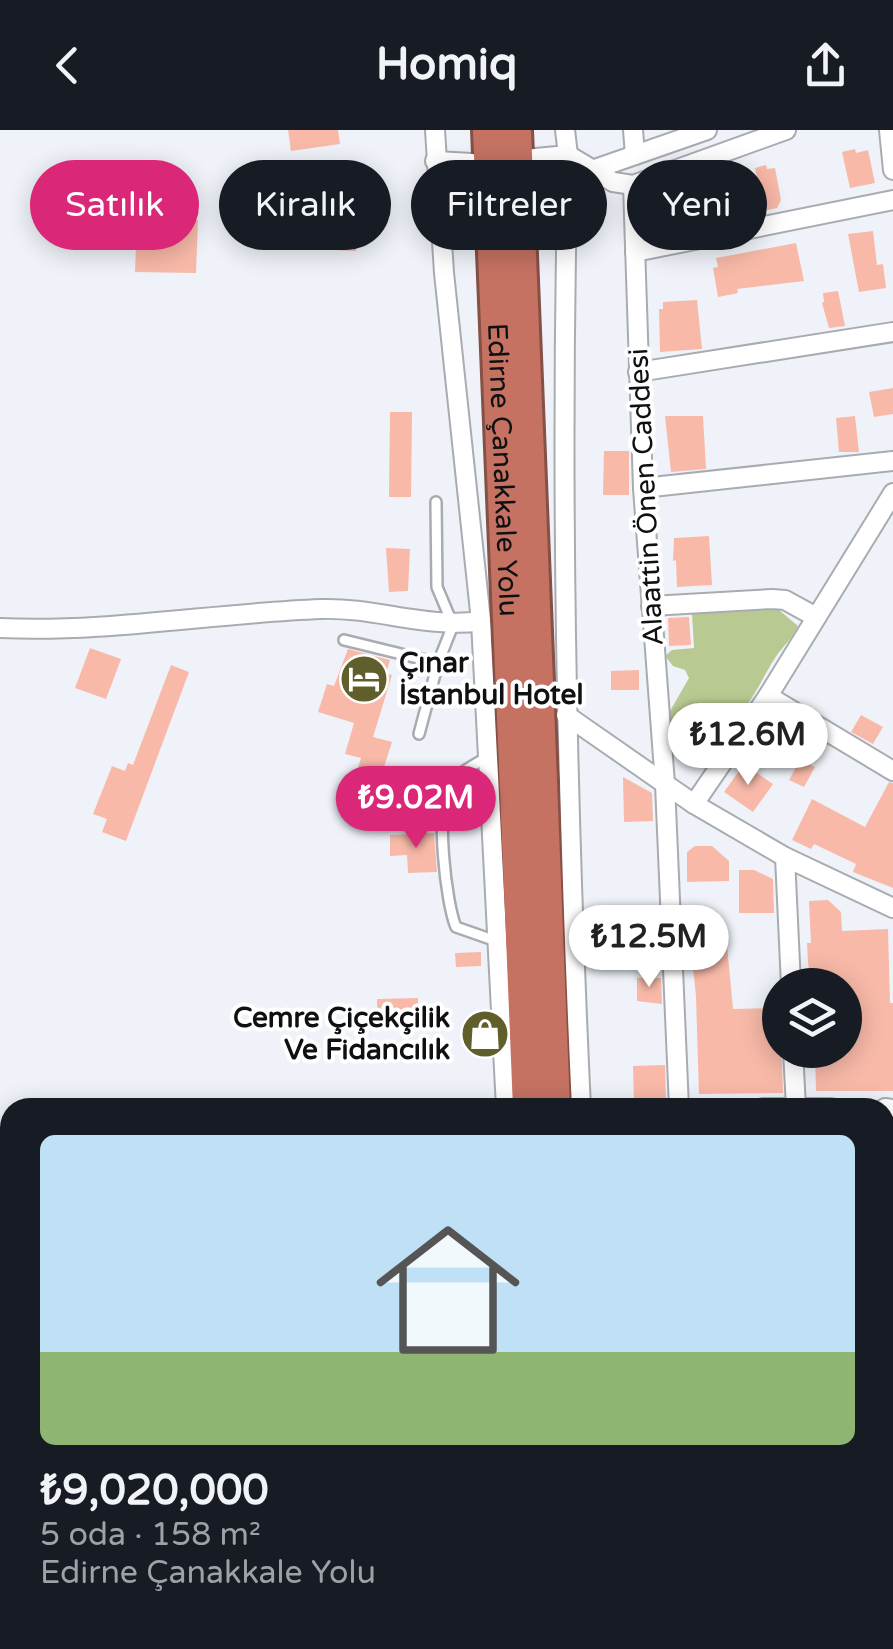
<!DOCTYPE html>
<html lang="tr">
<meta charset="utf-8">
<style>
body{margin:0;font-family:"Varela Round",sans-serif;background:#20242c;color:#f1f3f6;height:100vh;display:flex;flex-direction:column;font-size:38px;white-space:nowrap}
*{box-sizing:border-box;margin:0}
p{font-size:32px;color:#9ea1a6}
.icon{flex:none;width:55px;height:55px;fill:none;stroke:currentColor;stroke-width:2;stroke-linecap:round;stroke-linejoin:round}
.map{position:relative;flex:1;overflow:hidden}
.side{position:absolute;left:0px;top:968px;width:895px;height:552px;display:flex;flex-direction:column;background:#171b24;border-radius:30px 30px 0 0;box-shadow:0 5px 25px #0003}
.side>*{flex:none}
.hud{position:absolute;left:30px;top:30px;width:835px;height:90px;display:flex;gap:20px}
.buttons{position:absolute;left:762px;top:838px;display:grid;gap:20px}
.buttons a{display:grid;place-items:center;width:100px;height:100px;border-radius:50%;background:#171b24;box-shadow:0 5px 25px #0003;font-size:50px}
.price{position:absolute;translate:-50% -85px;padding:0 22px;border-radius:35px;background:#fff;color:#222;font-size:32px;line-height:65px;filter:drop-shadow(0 2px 5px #0008)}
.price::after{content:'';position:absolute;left:50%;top:60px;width:30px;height:22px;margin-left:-15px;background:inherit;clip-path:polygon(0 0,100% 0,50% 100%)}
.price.current{background:#db2777;color:#fff}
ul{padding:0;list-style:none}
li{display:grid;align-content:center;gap:20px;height:530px;padding:0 40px}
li+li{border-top:2px solid #363941}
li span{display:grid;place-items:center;height:310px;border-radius:15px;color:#555}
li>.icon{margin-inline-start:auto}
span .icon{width:180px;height:180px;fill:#fffc;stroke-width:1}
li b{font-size:42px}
.pill{padding:0 35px;border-radius:45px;background:#171b24;box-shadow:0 5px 25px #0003;font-size:35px;line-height:90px}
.pill.current{background:#db2777;color:#fff}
header{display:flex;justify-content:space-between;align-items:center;height:130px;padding:0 40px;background:#171b24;font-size:45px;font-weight:700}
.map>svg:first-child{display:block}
.forest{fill:#b8ca92}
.building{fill:#f8b9a8}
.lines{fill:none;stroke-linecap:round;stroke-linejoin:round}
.lane-casing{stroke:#a8acb1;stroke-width:14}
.street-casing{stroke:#a8acb1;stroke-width:22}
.highway-casing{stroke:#855046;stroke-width:38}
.lane{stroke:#fff;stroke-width:9}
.street{stroke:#fff;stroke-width:18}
.highway{stroke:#c57263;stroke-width:32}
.labels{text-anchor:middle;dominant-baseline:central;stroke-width:8;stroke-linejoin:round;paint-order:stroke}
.street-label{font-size:28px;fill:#0e1011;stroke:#fff}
.poi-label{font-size:28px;font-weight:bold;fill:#0e1011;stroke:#fff;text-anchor:start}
</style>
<header><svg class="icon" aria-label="back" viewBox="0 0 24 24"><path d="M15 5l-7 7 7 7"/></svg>Homiq<svg class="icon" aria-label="share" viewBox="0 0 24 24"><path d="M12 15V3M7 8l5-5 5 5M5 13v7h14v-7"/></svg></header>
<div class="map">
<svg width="893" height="1519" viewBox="0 0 893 1519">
<rect width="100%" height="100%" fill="#eff3f9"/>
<!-- forest -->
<path class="forest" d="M754,477L779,480L798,496C792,509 783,516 775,528C760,551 745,591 717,601C703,606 683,601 670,598V581L689,548L685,540L673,536L665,526L672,520L694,518L692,484Z"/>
<!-- building -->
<g class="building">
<path d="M288,0H338L340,14L291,21Z"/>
<path d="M855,19L856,23L868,20L875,53L850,58L842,22Z"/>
<path d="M766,35L767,39L775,38L781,70L777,78L763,81L755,38Z"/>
<path d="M690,66L697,89L661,99L655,76Z"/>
<path d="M137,90H198L196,143L135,142Z"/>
<path d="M873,101L877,135L883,134L886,158L859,162L848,104Z"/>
<path d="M296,103L356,106V121L295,118Z"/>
<path d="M796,113L804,151L737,159L738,163L718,167L713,138L718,137L716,128Z"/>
<path d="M838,161L845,196L829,198L822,173L824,172L823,163Z"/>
<path d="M697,170L702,219L660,222L659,179H663V172Z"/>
<path d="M893,258V284L874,287L869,262Z"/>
<path d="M390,282H412L411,367H389Z"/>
<path d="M665,286H703L706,339L671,342Z"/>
<path d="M855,286L859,322H839L836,288Z"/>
<path d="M604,321H629V365H603Z"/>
<path d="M709,406L712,455L677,457L676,430L673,431L674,408Z"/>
<path d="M386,418L410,419L408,461L389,462Z"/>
<path d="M689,487L691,515L669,516L668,488Z"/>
<path d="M90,518L121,529L106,569L75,558Z"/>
<path d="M348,519L390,530L386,544L392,545L373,607L392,612L375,665L387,669L381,692L339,681L345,657L351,659L361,628L345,624L354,593L318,582L327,554L334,556Z"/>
<path d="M171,535L189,542L126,711L102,702L107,689L93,684L112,636L125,641L128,633L133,635Z"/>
<path d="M639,540V560H611V541Z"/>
<path d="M861,585L883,597L873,614L851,602Z"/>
<path d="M800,630L815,637L804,657L789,650Z"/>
<path d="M744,634L773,654L753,682L724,662Z"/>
<path d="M623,647L652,663L653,691L624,692Z"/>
<path d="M889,652L893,653V758L853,742L856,734L814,714L811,719L792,710L812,669L865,697Z"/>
<path d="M434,703L437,742L408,743L407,725L390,726V705Z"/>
<path d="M695,716H712L729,731V751L687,752V722Z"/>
<path d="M739,740H754L773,749L774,783H739Z"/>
<path d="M828,770L841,782L842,801L888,799L890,873H893V961H816L815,924H845V855H811L808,832L807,813H811L809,771Z"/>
<path d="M725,794L733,879L780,878L783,963L699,964L696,866L689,802H692V795Z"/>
<path d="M481,822V836L456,837L455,823Z"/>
<path d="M637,848H661L662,874L637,871Z"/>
<path d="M418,868V887L377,888V869Z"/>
<path d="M665,935L666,972L634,973L633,936Z"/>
</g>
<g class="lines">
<!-- lane casing -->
<g class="lane-casing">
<g id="lane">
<path d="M436,372L437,457L453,495L438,533"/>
<path d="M344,510L438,533L419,604"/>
<path d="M487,627C475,635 457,643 449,656C435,677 446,774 456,797L496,811"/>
</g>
</g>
<!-- street casing -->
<g class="street-casing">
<g id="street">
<path d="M435,0L444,143L481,491L506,978"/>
<path d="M565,0L568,25C560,343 566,660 581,978"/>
<path d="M633,0L635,25"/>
<path d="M889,0L893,40"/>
<path d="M525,29L568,25L613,52L633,55L786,0"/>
<path d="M435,31L472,33"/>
<path d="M595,39L707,0"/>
<path d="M633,55L643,358L665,654L679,978"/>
<path d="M635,122L893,70"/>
<path d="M638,242L893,202"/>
<path d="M643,358L893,331"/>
<path d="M651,476L772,469L785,470L816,487"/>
<path d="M0,498C108,503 214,483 321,479C375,477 427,499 481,491"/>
<path d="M768,566L893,641"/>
<path d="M566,585L694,674L785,727L893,778"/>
<path d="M694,674L768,566L893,363"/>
<path d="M785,727L791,855"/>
<path d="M793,920L796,978"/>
<path d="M763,978H831"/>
<path d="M885,978L893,979"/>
<path d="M885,1123L893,1119"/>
<path d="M885,1359L893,1361"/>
<path d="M885,1386L893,1388"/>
<path d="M885,1466L893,1435"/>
<path d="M526,1510V1519"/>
<path d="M605,1510V1519"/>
<path d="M701,1510L702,1519"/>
<path d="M766,1510L802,1519"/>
<path d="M820,1510L821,1519"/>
<path d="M871,1519L873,1510"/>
</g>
</g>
<!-- highway casing -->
<g class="highway-casing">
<g id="highway">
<path id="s1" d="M489,0L529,978"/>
<path d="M515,0L554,978"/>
<path d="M552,1510V1519"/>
<path d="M579,1510V1519"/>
</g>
</g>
<!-- lane -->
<use href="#lane" class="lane"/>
<!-- street -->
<use href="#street" class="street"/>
<!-- highway -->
<use href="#highway" class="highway"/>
</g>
<!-- icons -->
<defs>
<g id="hotel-disc" transform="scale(2.5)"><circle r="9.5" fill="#605e2b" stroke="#fff"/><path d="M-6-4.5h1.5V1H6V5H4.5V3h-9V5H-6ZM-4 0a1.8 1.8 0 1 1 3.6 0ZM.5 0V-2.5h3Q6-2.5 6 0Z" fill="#fff"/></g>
<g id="shop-disc" transform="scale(2.5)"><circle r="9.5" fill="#605e2b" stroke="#fff"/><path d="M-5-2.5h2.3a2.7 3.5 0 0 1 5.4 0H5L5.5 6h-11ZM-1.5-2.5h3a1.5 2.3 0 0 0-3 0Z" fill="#fff"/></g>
</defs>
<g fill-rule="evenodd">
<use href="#hotel-disc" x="364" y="549"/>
<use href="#shop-disc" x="485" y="904"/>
</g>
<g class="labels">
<!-- street labels -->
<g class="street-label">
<text stroke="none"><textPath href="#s1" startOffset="340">Edirne Çanakkale Yolu</textPath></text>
<text transform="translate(646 367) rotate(-93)">Alaattin Önen Caddesi</text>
</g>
<!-- poi labels -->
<g class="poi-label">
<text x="399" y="533">Çınar<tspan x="399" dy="32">İstanbul Hotel</tspan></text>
<text x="450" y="888" text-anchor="end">Cemre Çiçekçilik<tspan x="450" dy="32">Ve Fidancılık</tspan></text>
</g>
</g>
</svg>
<div class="buttons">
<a><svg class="icon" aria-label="layers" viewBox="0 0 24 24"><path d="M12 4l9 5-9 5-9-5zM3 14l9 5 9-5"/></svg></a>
</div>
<b class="price" style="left:748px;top:658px">₺12.6M</b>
<b class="price current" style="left:416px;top:721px">₺9.02M</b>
<b class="price" style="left:649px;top:860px">₺12.5M</b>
<div class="hud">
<a class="pill current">Satılık</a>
<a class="pill">Kiralık</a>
<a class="pill">Filtreler</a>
<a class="pill">Yeni</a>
</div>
<section class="side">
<ul>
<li><span style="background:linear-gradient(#bfe0f5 70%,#8fb573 0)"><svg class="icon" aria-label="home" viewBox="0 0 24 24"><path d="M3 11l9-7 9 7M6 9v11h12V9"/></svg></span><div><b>₺9,020,000</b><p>5 oda · 158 m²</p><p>Edirne Çanakkale Yolu</p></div></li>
</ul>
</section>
</div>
